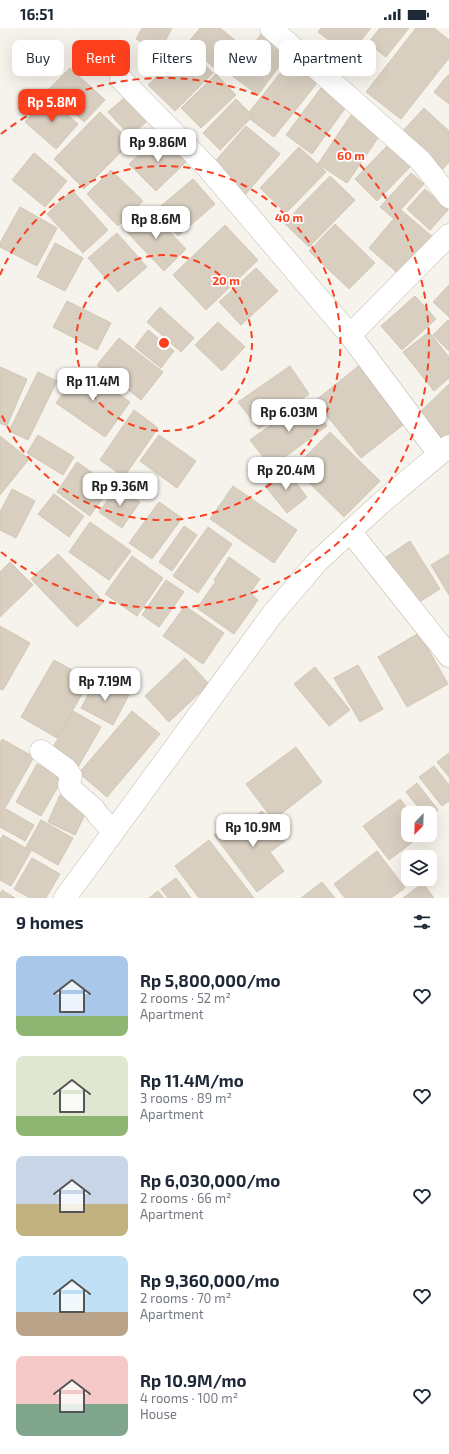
<!DOCTYPE html>
<meta charset="utf-8">
<style>
body{margin:0;font-family:"Exo 2",sans-serif;background:#f2f2f3;color:#1f2937;height:100vh;display:flex;flex-direction:column;font-size:15px;white-space:nowrap}
*{box-sizing:border-box;margin:0}
p{font-size:13px;color:#747a83}
.icon{flex:none;width:22px;height:22px;fill:none;stroke:currentColor;stroke-width:2;stroke-linecap:round;stroke-linejoin:round}
.map{position:relative;height:870px;overflow:hidden}
.sheet{display:flex;flex-direction:column;background:#fff;flex:1}
.sheet>*{flex:none}
.top-card{position:absolute;left:12px;top:12px;width:425px;height:36px;display:flex;gap:8px}
.needle{width:26px;rotate:203deg}
.controls{position:absolute;left:401px;top:778px;display:grid;gap:8px}
.controls a{display:grid;place-items:center;width:36px;height:36px;border-radius:8px;background:#fff;box-shadow:0 4px 16px #0002;font-size:20px}
.price{position:absolute;translate:-50% -34px;padding:0 9px;border-radius:8px;background:#fff;color:#222;font-size:13px;line-height:26px;filter:drop-shadow(0 1px 2px #0008)}
.price::after{content:'';position:absolute;left:50%;top:24px;width:12px;height:9px;margin-left:-6px;background:inherit;clip-path:polygon(0 0,100% 0,50% 100%)}
.price.active{background:#fc3f1d;color:#fff}
ul{padding:0;list-style:none}
li{display:flex;align-items:center;gap:12px;height:100px;padding:0 16px}
li span{display:grid;place-items:center;flex:none;width:112px;height:80px;border-radius:8px;color:#555}
li>.icon{margin-inline-start:auto}
span .icon{width:48px;height:48px;fill:#fffc;stroke-width:1}
li b{font-size:17px}
h2{display:flex;justify-content:space-between;align-items:center;height:48px;padding:0 16px;font-size:17px}
.tag{padding:0 14px;border-radius:8px;background:#fff;box-shadow:0 4px 16px #0002;font-size:14px;line-height:36px}
.tag.active{background:#fc3f1d;color:#fff}
.status{display:flex;justify-content:space-between;align-items:center;height:28px;padding:0 20px;background:#fff;direction:ltr}
.status svg{height:11px;fill:currentColor}
.map>svg:first-child{display:block}
.building{fill:#d8cfc1;stroke:#d3c7b4}
.lines{fill:none;stroke-linecap:round;stroke-linejoin:round}
.minor-casing{stroke:#c2bbae;stroke-width:23}
.minor{stroke:#fff;stroke-width:22}
.ring{fill:none;stroke:#fc3f1d;stroke-width:2;stroke-dasharray:7 5}
.centre{fill:#fc3f1d;stroke:#fff;stroke-width:2}
.ring-label{font-size:12px;text-anchor:middle;font-weight:bold;fill:#fc3f1d;stroke:#fff;stroke-width:3.5;stroke-linejoin:round;paint-order:stroke}
</style>
<div class="status"><b>16:51</b><svg viewBox="0 0 49 12"><path d="M0 12V9h3v3zM5 12V6h3v6zM10 12V3h3v9zM15 12V0h3v12zM26 1h20v11H26zM47 4h2v5h-2z"/></svg></div>
<div class="map">
<svg width="449" height="870" viewBox="0 0 449 870">
<rect width="100%" height="100%" fill="#f6f3ec"/>
<!-- building -->
<g class="building">
<path d="M142,0H172L160,23L136,11Z"/>
<path d="M200,0H220L241,17L218,43L187,16Z"/>
<path d="M321,0H371L349,27L318,4Z"/>
<path d="M380,0H409L386,29L368,15Z"/>
<path d="M416,0H434L449,12V30L401,91L366,64Z"/>
<path d="M264,2L291,22L258,67L231,47Z"/>
<path d="M186,19L213,45L175,83L148,57Z"/>
<path d="M290,33L317,55L274,109L246,88Z"/>
<path d="M70,40L105,72L84,94L49,61Z"/>
<path d="M216,46L236,67L201,100L181,80Z"/>
<path d="M448,47L449,48V76L434,64Z"/>
<path d="M321,60L346,79L312,126L286,107Z"/>
<path d="M131,64L153,88L130,108L108,84Z"/>
<path d="M47,69L78,96L56,121L25,94Z"/>
<path d="M236,71L253,88L220,122L203,105Z"/>
<path d="M424,80L449,103V134L443,141L401,105Z"/>
<path d="M100,84L131,114L84,161L54,131Z"/>
<path d="M351,87L380,107L347,155L318,136Z"/>
<path d="M246,98L280,126L245,167L211,138Z"/>
<path d="M160,107L186,134L156,163L129,136Z"/>
<path d="M389,116L412,137L377,173L355,151Z"/>
<path d="M299,119L326,144L286,185L260,160Z"/>
<path d="M34,125L67,153L45,179L12,152Z"/>
<path d="M111,142L143,173L118,198L87,166Z"/>
<path d="M411,145L424,156L393,190L380,179Z"/>
<path d="M330,148L355,172L309,219L284,195Z"/>
<path d="M193,151L215,176L178,208L155,183Z"/>
<path d="M425,161L448,182L430,202L407,181Z"/>
<path d="M72,162L108,202L83,225L47,186Z"/>
<path d="M20,179L57,200L37,238L0,219V215Z"/>
<path d="M148,181L186,221L164,243L126,203Z"/>
<path d="M401,182L434,210L401,248L369,220Z"/>
<path d="M335,196L375,235L349,261L309,223Z"/>
<path d="M225,197L258,232L206,282L173,247Z"/>
<path d="M117,205L147,239L118,264L88,230Z"/>
<path d="M55,215L83,230L65,263L37,249Z"/>
<path d="M256,240L278,263L241,297L219,274Z"/>
<path d="M449,257V289L433,274Z"/>
<path d="M415,268L436,291L402,322L381,298Z"/>
<path d="M67,273L111,295L97,322L53,299Z"/>
<path d="M160,279L194,310L181,324L147,294Z"/>
<path d="M448,292L449,293V323L433,307Z"/>
<path d="M218,294L245,319L222,343L195,317Z"/>
<path d="M148,302L174,323L161,340L135,319Z"/>
<path d="M429,304L449,329V350L434,363L403,324Z"/>
<path d="M119,310L163,344L141,372L97,337Z"/>
<path d="M361,336L408,393L361,430L315,373Z"/>
<path d="M290,338L309,366L259,401L238,374Z"/>
<path d="M0,339L27,351L7,398L0,395Z"/>
<path d="M81,340L130,374L105,409L56,375Z"/>
<path d="M38,344L57,353L28,412L9,403Z"/>
<path d="M449,356V412L444,417L417,387Z"/>
<path d="M307,371L327,398L271,439L250,412Z"/>
<path d="M134,382L158,400L124,449L100,432Z"/>
<path d="M330,404L380,453L344,489L294,440Z"/>
<path d="M38,407L74,429L63,447L27,425Z"/>
<path d="M159,407L196,433L177,460L140,433Z"/>
<path d="M0,408L29,431L0,467Z"/>
<path d="M77,434L111,458L90,488L57,464Z"/>
<path d="M286,442L307,469L287,485L265,458Z"/>
<path d="M118,458L140,474L122,500L99,484Z"/>
<path d="M233,458L297,502L274,535L210,491Z"/>
<path d="M12,461L35,473L16,510L0,502V484Z"/>
<path d="M54,466L84,488L69,509L38,486Z"/>
<path d="M159,474L182,490L152,531L129,515Z"/>
<path d="M90,494L131,523L109,552L69,524Z"/>
<path d="M184,498L197,507L172,543L159,534Z"/>
<path d="M208,499L232,516L198,565L173,548Z"/>
<path d="M410,513L440,561L416,576L386,529Z"/>
<path d="M58,526L104,574L77,599L31,551Z"/>
<path d="M449,526V567L431,537Z"/>
<path d="M132,528L163,550L137,588L105,566Z"/>
<path d="M229,529L260,551L250,565L258,572L234,606L197,580L216,553L214,552Z"/>
<path d="M10,534L33,557L0,589V544Z"/>
<path d="M166,552L184,564L159,599L142,587Z"/>
<path d="M185,578L224,605L203,636L163,608Z"/>
<path d="M0,598L30,615L3,662L0,661Z"/>
<path d="M419,605L448,656L407,679L378,629Z"/>
<path d="M185,630L209,656L169,694L145,668Z"/>
<path d="M54,632L90,652L57,710L21,689Z"/>
<path d="M358,637L383,681L360,694L334,650Z"/>
<path d="M315,639L350,682L329,698L294,656Z"/>
<path d="M97,650L129,667L113,697L81,680Z"/>
<path d="M73,683L101,699L78,739L51,723Z"/>
<path d="M132,683L160,706L107,769L79,745Z"/>
<path d="M2,711L34,729L0,789V715Z"/>
<path d="M296,719L322,754L273,792L246,756Z"/>
<path d="M449,725V749L437,734Z"/>
<path d="M37,736L63,750L41,788L16,774Z"/>
<path d="M434,738L449,757V773L442,778L419,749Z"/>
<path d="M417,755L438,782L430,788V785H423L406,764Z"/>
<path d="M60,767L88,780L75,807L48,794Z"/>
<path d="M400,771L411,785H408V807H422L389,832L363,798Z"/>
<path d="M6,781L34,797L25,813L0,799V791Z"/>
<path d="M262,783L285,813L270,824L284,843L257,864L214,807L241,787L247,794Z"/>
<path d="M41,792L73,810L58,837L26,819Z"/>
<path d="M3,807L31,823L11,858L0,852V812Z"/>
<path d="M209,812L254,870H199L175,838Z"/>
<path d="M377,823L405,860L391,870H345L334,856Z"/>
<path d="M32,830L60,846L46,870H30L14,861Z"/>
<path d="M176,850L191,870H168L161,861Z"/>
<path d="M322,854L335,870H301Z"/>
<path d="M423,855L434,870H403Z"/>
<path d="M2,862L15,870H0V866Z"/>
<path d="M158,863L164,870H149Z"/>
</g>
<g class="lines">
<!-- minor casing -->
<g class="minor-casing">
<g id="minor">
<path d="M271,0L421,133L449,169"/>
<path d="M121,51L208,140L350,307L439,426"/>
<path d="M350,307L449,207"/>
<path d="M350,503L449,628"/>
<path d="M41,723L66,741L71,748L69,757L71,761L94,781L98,787L113,803"/>
<path d="M65,870L271,588L317,534L380,476L449,418"/>
</g>
</g>
<!-- minor -->
<use href="#minor" class="minor"/>
</g>
<!-- distance rings -->
<g class="ring">
<circle cx="164" cy="315" r="88"/>
<path d="M0 247A177 177 0 1 1 0 383"/>
<path d="M1 106A265 265 0 1 1 1 524"/>
</g>
<circle cx="164" cy="315" r="6" class="centre"/>
<g class="ring-label">
<text x="351" y="132">60 m</text>
<text x="289" y="194">40 m</text>
<text x="226" y="257">20 m</text>
</g>
</svg>
<div class="controls">
<a><svg class="needle" viewBox="-14 -14 28 28"><path d="M0-13l5 13h-10z" fill="#e53935"/><path d="M0 13l5-13h-10z" fill="#747a83"/></svg></a>
<a><svg class="icon" aria-label="layers" viewBox="0 0 24 24"><path d="M12 4l9 5-9 5-9-5zM3 14l9 5 9-5"/></svg></a>
</div>
<b class="price active" style="left:52px;top:95px">Rp 5.8M</b>
<b class="price" style="left:158px;top:135px">Rp 9.86M</b>
<b class="price" style="left:156px;top:212px">Rp 8.6M</b>
<b class="price" style="left:93px;top:374px">Rp 11.4M</b>
<b class="price" style="left:289px;top:405px">Rp 6.03M</b>
<b class="price" style="left:286px;top:463px">Rp 20.4M</b>
<b class="price" style="left:120px;top:479px">Rp 9.36M</b>
<b class="price" style="left:105px;top:674px">Rp 7.19M</b>
<b class="price" style="left:253px;top:820px">Rp 10.9M</b>
<div class="top-card">
<a class="tag">Buy</a>
<a class="tag active">Rent</a>
<a class="tag">Filters</a>
<a class="tag">New</a>
<a class="tag">Apartment</a>
</div>
</div>
<section class="sheet">
<h2>9 homes<svg class="icon" aria-label="filters" viewBox="0 0 24 24"><path d="M4 7h16M4 17h16"/><circle cx="9" cy="7" r="2"/><circle cx="15" cy="17" r="2"/></svg></h2>
<ul>
<li><span style="background:linear-gradient(#a9c7e8 75%,#8fb573 0)"><svg class="icon" aria-label="home" viewBox="0 0 24 24"><path d="M3 11l9-7 9 7M6 9v11h12V9"/></svg></span><div><b>Rp 5,800,000/mo</b><p>2 rooms · 52 m²</p><p>Apartment</p></div><svg class="icon" aria-label="heart" viewBox="0 0 24 24"><path d="M12 20l-8-8c-3-5 5-10 8-4 3-6 11-1 8 4z"/></svg></li>
<li><span style="background:linear-gradient(#dfe7d0 75%,#8fb573 0)"><svg class="icon" aria-label="home" viewBox="0 0 24 24"><path d="M3 11l9-7 9 7M6 9v11h12V9"/></svg></span><div><b>Rp 11.4M/mo</b><p>3 rooms · 89 m²</p><p>Apartment</p></div><svg class="icon" aria-label="heart" viewBox="0 0 24 24"><path d="M12 20l-8-8c-3-5 5-10 8-4 3-6 11-1 8 4z"/></svg></li>
<li><span style="background:linear-gradient(#c9d6e8 60%,#c2b280 0)"><svg class="icon" aria-label="home" viewBox="0 0 24 24"><path d="M3 11l9-7 9 7M6 9v11h12V9"/></svg></span><div><b>Rp 6,030,000/mo</b><p>2 rooms · 66 m²</p><p>Apartment</p></div><svg class="icon" aria-label="heart" viewBox="0 0 24 24"><path d="M12 20l-8-8c-3-5 5-10 8-4 3-6 11-1 8 4z"/></svg></li>
<li><span style="background:linear-gradient(#bfe0f5 70%,#b9a48a 0)"><svg class="icon" aria-label="home" viewBox="0 0 24 24"><path d="M3 11l9-7 9 7M6 9v11h12V9"/></svg></span><div><b>Rp 9,360,000/mo</b><p>2 rooms · 70 m²</p><p>Apartment</p></div><svg class="icon" aria-label="heart" viewBox="0 0 24 24"><path d="M12 20l-8-8c-3-5 5-10 8-4 3-6 11-1 8 4z"/></svg></li>
<li><span style="background:linear-gradient(#f6c9c9 60%,#7fa58c 0)"><svg class="icon" aria-label="home" viewBox="0 0 24 24"><path d="M3 11l9-7 9 7M6 9v11h12V9"/></svg></span><div><b>Rp 10.9M/mo</b><p>4 rooms · 100 m²</p><p>House</p></div><svg class="icon" aria-label="heart" viewBox="0 0 24 24"><path d="M12 20l-8-8c-3-5 5-10 8-4 3-6 11-1 8 4z"/></svg></li>
</ul>
</section>
